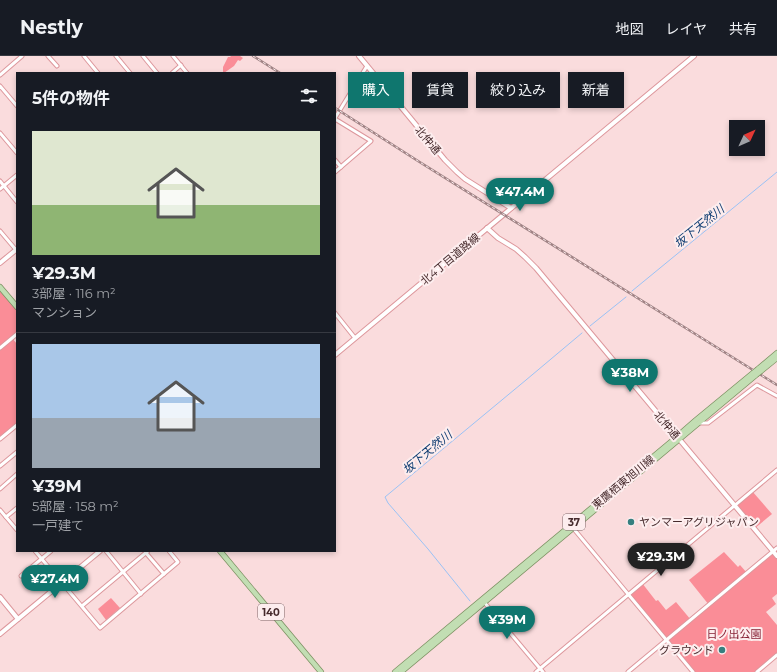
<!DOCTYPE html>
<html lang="ja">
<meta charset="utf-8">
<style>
body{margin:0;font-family:Montserrat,"Noto Sans JP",sans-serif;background:#242831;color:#f1f3f6;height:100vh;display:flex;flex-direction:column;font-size:15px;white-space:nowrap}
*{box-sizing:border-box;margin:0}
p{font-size:13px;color:#9ea1a6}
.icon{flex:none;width:22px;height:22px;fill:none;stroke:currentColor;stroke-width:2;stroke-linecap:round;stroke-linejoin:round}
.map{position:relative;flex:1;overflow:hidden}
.panel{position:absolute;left:16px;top:16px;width:320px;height:480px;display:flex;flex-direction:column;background:#171b24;border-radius:0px;box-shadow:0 2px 6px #0003}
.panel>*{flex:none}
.banner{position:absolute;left:348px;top:16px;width:369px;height:36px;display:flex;gap:8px}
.needle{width:26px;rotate:46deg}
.controls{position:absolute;left:729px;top:64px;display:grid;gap:8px}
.controls a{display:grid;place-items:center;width:36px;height:36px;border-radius:0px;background:#171b24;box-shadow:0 2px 6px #0003;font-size:20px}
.price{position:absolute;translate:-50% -34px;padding:0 9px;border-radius:14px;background:#0f766e;color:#fff;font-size:13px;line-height:26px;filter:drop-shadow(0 1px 2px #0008)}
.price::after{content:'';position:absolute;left:50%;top:24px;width:12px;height:9px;margin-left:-6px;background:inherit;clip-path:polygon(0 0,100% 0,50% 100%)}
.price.on{background:#222;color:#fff}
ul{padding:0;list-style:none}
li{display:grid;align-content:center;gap:8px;height:212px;padding:0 16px}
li+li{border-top:1px solid #363941}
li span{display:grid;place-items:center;height:124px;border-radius:0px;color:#555}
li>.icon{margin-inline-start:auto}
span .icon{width:72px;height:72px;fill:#fffc;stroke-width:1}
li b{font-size:17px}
h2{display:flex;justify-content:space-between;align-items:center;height:48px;padding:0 16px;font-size:17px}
.tag{padding:0 14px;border-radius:0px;background:#171b24;box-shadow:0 2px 6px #0003;font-size:14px;line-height:36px}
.tag.on{background:#0f766e;color:#fff}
header{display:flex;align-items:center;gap:24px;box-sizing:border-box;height:56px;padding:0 20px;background:#171b24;border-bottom:1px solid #363941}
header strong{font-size:19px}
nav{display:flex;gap:22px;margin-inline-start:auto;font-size:14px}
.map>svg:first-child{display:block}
.green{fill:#fa8d97}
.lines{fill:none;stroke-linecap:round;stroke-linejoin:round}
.stream{stroke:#9ac2f5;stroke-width:1}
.street-casing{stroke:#dd979c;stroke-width:5}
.secondary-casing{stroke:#dd979c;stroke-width:6}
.primary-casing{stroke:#7d9163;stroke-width:6}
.street{stroke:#fff;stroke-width:3}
.secondary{stroke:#fff;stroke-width:4}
.primary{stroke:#c2deb3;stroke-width:4.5}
.rail-casing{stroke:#a08385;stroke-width:2.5}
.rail{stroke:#fdedee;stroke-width:1;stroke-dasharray:3;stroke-linecap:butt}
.primary-bridge-casing{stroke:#7d9163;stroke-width:6;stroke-linecap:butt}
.primary-bridge{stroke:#c2deb3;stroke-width:4.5}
.poi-dot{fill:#367f7f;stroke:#fdedee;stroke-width:1.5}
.labels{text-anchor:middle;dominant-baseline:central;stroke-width:4;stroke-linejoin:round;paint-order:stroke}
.shield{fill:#fdedee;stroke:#7d6466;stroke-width:1}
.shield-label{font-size:10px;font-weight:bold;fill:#462a2c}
.street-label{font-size:11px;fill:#462a2c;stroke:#fdedee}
.poi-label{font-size:11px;fill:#462a2c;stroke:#fdedee;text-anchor:start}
.park-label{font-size:11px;fill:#862034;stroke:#fdedee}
.water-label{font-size:12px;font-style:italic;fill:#113e73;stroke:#fdedee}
</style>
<header>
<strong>Nestly</strong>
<nav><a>地図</a><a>レイヤ</a><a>共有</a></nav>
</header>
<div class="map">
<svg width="777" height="616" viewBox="0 0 777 616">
<rect width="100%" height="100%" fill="#fadcdd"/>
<!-- green -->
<g class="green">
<path d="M231,0H240L243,2L240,5L238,4L234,10L224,17L223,16V11L228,1H230Z"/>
<path d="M0,231L17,251V278L12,282L17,288V314L16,315L17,316V368L0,382Z"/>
<path d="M752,435L772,458L754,473L735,450Z"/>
<path d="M773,495L777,500V538L772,542L776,548L766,556L777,569V599L757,616H693L630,540L631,536L642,527L656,545L658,544L666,554L676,546L691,564L709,549L689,524L724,496L738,511L740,509L747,517Z"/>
<path d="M111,542L120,552L106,564L98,553Z"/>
</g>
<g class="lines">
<!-- stream -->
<g class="stream">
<path d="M632,235L777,116"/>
<path d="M590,270L626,241"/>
<path d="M470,545L428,493L388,447L385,441L526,324L582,277"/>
</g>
<!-- street casing -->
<g class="street-casing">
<g id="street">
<path d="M48,0L57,10"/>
<path d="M84,0L98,17"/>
<path d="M116,0L130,17"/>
<path d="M143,0L157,17"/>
<path d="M173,0L187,17"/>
<path d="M172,17L181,9"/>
<path d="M0,19L22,0"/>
<path d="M0,30L17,50"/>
<path d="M335,62L367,10"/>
<path d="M335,63L371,85L335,116"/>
<path d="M0,77L17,97"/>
<path d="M335,104L341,111"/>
<path d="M0,125L17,146"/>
<path d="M0,133L17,119"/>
<path d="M0,175L17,195"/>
<path d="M335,257L355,282"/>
<path d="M0,292L17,278"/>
<path d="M700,367H708L757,329L777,340"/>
<path d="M0,383L17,369"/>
<path d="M0,410L17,396"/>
<path d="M0,433L17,418"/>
<path d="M0,454L17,474"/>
<path d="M6,461L17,452"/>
<path d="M573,472L693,616"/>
<path d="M35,495L100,572L178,506L169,495"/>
<path d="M106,495L141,538"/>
<path d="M146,497L164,518"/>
<path d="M21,520L51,495"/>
<path d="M484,546L543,616"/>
<path d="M82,550L148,495"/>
<path d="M536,616L777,414"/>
<path d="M628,616L777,492"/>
<path d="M757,616L777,599"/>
</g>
</g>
<!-- secondary casing -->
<g class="secondary-casing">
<g id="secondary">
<path d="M359,0L445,104L457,116L465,123L511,152"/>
<path d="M487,172L498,182L516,193L525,201L536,212L777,500"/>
<path d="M0,207L17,193"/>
<path d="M335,299L694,0"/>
<path d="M0,541L18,563"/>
<path d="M0,578L100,495"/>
</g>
</g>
<!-- primary casing -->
<g class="primary-casing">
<g id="primary">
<path d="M0,231L17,251"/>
<path d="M758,313L777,297"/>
<path d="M761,315L777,302"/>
<path d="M220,495L321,616"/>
<path d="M395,616L672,385L696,364L753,317"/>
<path d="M401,616L756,319"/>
</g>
</g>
<!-- street -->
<use href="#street" class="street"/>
<!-- secondary -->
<use href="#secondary" class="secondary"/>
<!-- primary -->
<use href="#primary" class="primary"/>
<!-- rail casing -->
<g class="rail-casing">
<g id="rail">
<path d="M253,0L280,17"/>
<path d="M335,52L418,105L777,329"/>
</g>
</g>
<!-- rail -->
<use href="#rail" class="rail"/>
<!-- primary-bridge casing -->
<g class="primary-bridge-casing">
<g id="primary-bridge">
<path d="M753,317L758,313"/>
<path d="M756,319L761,315"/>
</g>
</g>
<!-- primary-bridge -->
<use href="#primary-bridge" class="primary-bridge"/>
</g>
<!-- markers -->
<g class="poi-dot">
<circle cx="631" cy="466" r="4"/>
<circle cx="722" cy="594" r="4"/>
</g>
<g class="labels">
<!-- shield labels -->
<g class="shield">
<rect x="563" y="458" width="22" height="16" rx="3"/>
<rect x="258" y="548" width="26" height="16" rx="3"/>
</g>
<g class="shield-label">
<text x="574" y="466">37</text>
<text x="271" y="556">140</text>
</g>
<!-- street labels -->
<g class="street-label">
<text transform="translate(428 84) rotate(50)">北仲通</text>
<text transform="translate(450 203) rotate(-40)">北4丁目道路線</text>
<text transform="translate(667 369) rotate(50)">北仲通</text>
<text transform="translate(623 426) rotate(-40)">東鷹栖東旭川線</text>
</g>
<!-- poi labels -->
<g class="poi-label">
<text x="639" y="466">ヤンマーアグリジャパン</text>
<text x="714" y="594" text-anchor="end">グラウンド</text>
</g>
<!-- park labels -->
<g class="park-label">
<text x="734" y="578">日ノ出公園</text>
</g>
<!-- water labels -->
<g class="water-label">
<text transform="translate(699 170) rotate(-39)">坂下天然川</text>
<text transform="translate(427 396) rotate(-40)">坂下天然川</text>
</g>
</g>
</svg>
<div class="controls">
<a><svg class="needle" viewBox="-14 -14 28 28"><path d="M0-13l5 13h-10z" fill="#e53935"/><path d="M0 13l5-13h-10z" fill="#9ea1a6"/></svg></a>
</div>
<b class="price" style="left:520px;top:156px">¥47.4M</b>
<b class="price" style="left:630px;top:337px">¥38M</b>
<b class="price on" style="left:661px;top:521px">¥29.3M</b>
<b class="price" style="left:55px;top:543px">¥27.4M</b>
<b class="price" style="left:507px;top:584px">¥39M</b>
<div class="banner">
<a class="tag on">購入</a>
<a class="tag">賃貸</a>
<a class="tag">絞り込み</a>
<a class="tag">新着</a>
</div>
<section class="panel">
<h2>5件の物件<svg class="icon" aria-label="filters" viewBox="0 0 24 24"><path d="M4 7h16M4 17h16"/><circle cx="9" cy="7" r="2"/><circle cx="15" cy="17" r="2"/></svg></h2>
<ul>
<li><span style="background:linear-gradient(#dfe7d0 60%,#8fb573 0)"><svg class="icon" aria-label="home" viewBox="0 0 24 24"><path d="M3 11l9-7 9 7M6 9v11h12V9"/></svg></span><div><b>¥29.3M</b><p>3部屋 · 116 m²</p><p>マンション</p></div></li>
<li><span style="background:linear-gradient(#a9c7e8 60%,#9aa5b1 0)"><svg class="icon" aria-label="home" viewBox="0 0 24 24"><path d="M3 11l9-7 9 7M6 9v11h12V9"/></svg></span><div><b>¥39M</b><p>5部屋 · 158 m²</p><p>一戸建て</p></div></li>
</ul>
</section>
</div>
